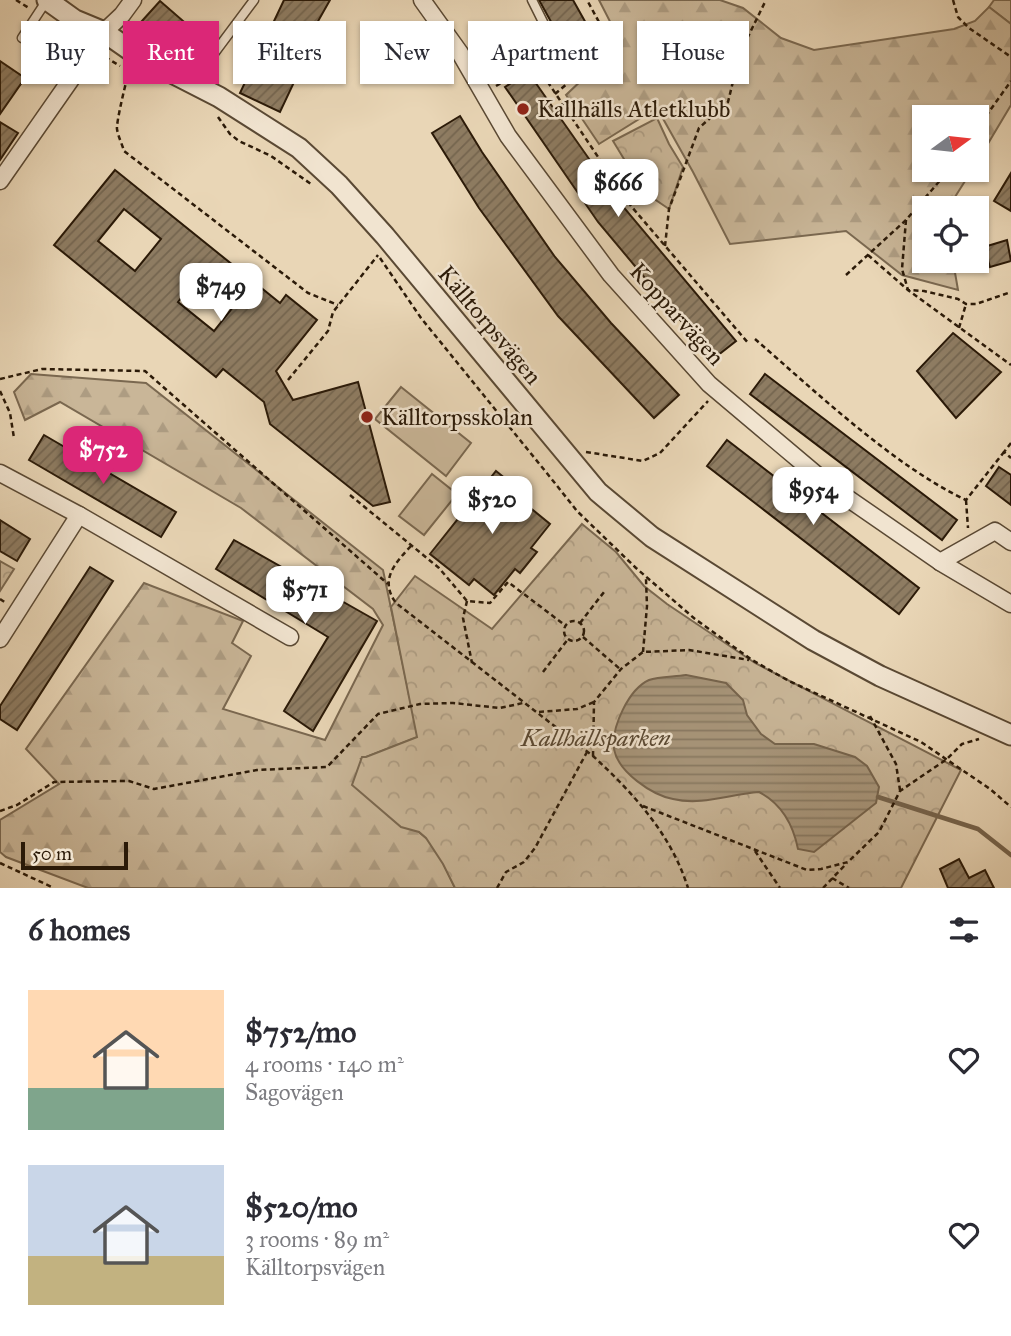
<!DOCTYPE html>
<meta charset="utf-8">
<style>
body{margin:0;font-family:"IM FELL Great Primer",serif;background:#f7f7f7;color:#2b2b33;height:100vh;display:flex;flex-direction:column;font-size:26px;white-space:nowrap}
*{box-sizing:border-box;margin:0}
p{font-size:23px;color:#7c7c81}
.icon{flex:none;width:38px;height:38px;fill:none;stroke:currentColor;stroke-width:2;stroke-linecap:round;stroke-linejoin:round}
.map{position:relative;height:888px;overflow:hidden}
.sheet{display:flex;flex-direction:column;background:#fff;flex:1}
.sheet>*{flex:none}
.top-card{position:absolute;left:21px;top:21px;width:970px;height:63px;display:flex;gap:14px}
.needle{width:46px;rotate:75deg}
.fabs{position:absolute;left:912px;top:105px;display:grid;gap:14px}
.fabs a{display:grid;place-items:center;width:77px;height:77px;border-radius:0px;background:#fff;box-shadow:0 2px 5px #0004;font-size:35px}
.scale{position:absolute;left:21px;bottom:18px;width:107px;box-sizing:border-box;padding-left:7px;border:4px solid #2b1a08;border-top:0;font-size:19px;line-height:24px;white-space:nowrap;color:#2b1a08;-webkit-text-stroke:5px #f1e4d0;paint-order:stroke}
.price{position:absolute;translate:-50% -60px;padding:0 16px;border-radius:14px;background:#fff;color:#222;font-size:23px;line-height:46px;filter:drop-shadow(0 2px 4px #0008)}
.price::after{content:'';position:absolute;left:50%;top:42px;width:21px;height:16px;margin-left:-10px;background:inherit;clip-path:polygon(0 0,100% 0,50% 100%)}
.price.active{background:#db2777;color:#fff}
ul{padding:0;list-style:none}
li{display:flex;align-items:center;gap:21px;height:175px;padding:0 28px}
li span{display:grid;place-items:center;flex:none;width:196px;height:140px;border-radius:0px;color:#555}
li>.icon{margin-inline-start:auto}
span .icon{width:84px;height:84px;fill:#fffc;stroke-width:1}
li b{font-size:30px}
h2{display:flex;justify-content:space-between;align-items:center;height:84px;padding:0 28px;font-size:30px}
.pill{padding:0 24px;border-radius:0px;background:#fff;box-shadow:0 2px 5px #0004;font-size:24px;line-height:63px}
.pill.active{background:#db2777;color:#fff}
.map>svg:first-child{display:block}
.grass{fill:url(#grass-tufts);stroke:#7a6850;stroke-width:2}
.forest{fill:url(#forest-firs);stroke:#7a6850;stroke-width:2}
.park{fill:url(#park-crowns);stroke:#7a6850;stroke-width:2}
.pitch{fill:#c9b698;stroke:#7a6850;stroke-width:2}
.water{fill:url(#water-rules);stroke:#76644d;stroke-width:2}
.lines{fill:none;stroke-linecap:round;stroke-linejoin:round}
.stream{stroke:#76644d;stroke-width:4.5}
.building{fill:url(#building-hatch);stroke:#2b1a08;stroke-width:2;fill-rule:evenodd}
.service-casing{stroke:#5a4934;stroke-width:11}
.minor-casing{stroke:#5a4934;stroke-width:19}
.tertiary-casing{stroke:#5a4934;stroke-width:23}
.path{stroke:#2b1a08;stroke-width:2.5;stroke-dasharray:5 3.5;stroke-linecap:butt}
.service{stroke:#f1e4d0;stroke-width:8}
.minor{stroke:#f1e4d0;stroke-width:16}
.tertiary{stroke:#f1e4d0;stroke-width:19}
.poi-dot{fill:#8f2418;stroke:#f1e4d0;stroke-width:2.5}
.labels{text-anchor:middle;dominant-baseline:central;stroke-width:5;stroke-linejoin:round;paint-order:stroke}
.poi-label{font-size:24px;fill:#2b1a08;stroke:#f1e4d0;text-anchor:start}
.street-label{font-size:24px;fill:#2b1a08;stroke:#f1e4d0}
.park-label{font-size:24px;font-style:italic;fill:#5a4933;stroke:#f1e4d0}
</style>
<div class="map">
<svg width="1011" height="888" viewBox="0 0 1011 888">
<defs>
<pattern id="grass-tufts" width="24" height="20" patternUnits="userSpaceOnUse" patternTransform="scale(1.75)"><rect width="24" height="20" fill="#c9b698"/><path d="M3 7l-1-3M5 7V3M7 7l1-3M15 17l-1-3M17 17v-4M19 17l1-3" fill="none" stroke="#ad9c82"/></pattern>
<pattern id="forest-firs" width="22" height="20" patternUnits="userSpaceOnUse" patternTransform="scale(1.75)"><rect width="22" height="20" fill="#c9b698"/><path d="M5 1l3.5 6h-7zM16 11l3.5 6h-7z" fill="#ad9c82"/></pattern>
<pattern id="park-crowns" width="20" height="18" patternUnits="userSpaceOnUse" patternTransform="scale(1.75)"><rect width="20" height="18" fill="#c9b698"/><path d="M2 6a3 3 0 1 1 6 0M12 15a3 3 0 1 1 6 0" fill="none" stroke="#ad9c82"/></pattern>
<pattern id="water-rules" width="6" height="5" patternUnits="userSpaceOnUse" patternTransform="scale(1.75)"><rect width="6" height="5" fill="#a8967b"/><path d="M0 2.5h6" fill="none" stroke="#897a63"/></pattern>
<pattern id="building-hatch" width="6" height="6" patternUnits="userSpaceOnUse" patternTransform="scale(1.75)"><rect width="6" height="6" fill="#8e7c62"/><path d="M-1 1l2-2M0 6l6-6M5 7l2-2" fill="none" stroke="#74654f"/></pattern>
</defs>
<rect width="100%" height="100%" fill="#e9d6b6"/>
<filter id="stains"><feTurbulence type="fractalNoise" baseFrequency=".00286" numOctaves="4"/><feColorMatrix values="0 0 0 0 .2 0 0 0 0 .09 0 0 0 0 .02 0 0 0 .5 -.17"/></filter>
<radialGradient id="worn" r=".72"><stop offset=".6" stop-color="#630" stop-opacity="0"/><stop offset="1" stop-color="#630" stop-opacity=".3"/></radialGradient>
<!-- grass -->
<path class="grass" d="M994,0H1011V24L989,7Z"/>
<!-- forest -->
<g class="forest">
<path d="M599,0H720L743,8L781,38L814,50L954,29L975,21L989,7L1011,24V105L977,162L976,117H924V170H972L948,208H924V261H953L958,290L902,275L846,231L730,244L693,172L657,108L599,144L566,95L621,43Z"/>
<path d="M31,374L146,383L383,570L418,737L361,759L419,832L426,838L430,835L455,888H88L6,857L0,852V820L59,784L26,749L144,583L243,621L232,643L251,656L223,709L325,740L383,625L373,609L241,508L60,402L25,420L14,392Z"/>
</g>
<!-- park -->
<g class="park">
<path d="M657,118L669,144L683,167L669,209L644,192L613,141Z"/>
<path d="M582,524L616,552L644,586L667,604L755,663L961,770L901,888H455L443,864L426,838L419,832L401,827L352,785L362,757H366L417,737L391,607L415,576L492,629Z"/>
<path d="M0,561L14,569L0,591Z"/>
</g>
<!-- pitch -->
<g class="pitch">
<path d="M401,387L471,443L446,476L375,419Z"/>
<path d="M432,474L457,494L424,535L399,516Z"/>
</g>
<!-- water -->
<path class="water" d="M686,675L726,683L743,700L747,715L761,734L775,744H814L855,757L867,766L879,787L876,803L814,852L798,849C793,824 782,804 759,792C730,794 702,806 673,799C652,795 618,772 614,749C611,727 629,689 649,680C659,676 675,677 686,675Z"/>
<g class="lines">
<!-- stream -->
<path class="stream" d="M878,797L978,829L1011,855"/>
</g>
<!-- building -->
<g class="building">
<path d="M284,0H330L317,23L321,25L280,112L240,93Z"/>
<path d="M539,0H573L601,50L576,67Z"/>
<path d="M160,1L205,40L188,61L142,21Z"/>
<path d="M0,61L25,78L0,114Z"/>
<path d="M528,72L620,203L736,341L713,359L598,222L505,87Z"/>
<path d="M460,116L482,152L555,257L611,323L679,395L654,418L558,316L479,208L432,133Z"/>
<path d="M0,122L18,133L0,160Z"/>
<path d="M115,170L280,303L286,295L317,320L276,371L293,400L358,382L390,502L373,506L270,424L264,402L223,369L216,377L54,245ZM124,209L161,239L135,271L98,241ZM201,273L237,302L214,331L178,302Z"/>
<path d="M1011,173V211L994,201Z"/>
<path d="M1007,240L1011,261L990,267L984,247Z"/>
<path d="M953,333L1001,372L956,418L917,371Z"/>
<path d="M765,374L957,520L942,540L750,394Z"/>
<path d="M44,435L176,512L161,537L29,460Z"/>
<path d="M727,440L919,588L899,614L707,466Z"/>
<path d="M999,467L1011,475V505L986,486Z"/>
<path d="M496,471L521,491L517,497L550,524L531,548L537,552L520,573L515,569L494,595L474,579L469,585L430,554Z"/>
<path d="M0,520L30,539L17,561L0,551Z"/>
<path d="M234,540L377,621L313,731L284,711L328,637L216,569Z"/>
<path d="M90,567L113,581L17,730L0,719V706Z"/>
<path d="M959,859L969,878L985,870L994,888H948L940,869Z"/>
</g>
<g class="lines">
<!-- service casing -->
<g class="service-casing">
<g id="service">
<path d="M22,38L47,0"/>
<path d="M474,78L544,24L532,0"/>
<path d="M192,83L254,0"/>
</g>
</g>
<!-- minor casing -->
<g class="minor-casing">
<g id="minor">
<path d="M422,0L460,53L508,136L611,275L709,384L830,486L940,562L1011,604"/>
<path d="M0,181L104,32L122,15L133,0"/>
<path d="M0,473L79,515L290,637"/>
<path d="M940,562L995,531L1011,542"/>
<path d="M0,639L79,515"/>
</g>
</g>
<!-- tertiary casing -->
<g class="tertiary-casing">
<path id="tertiary" d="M47,0L75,20L104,32L137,55L219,97L299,148L339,185L385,236L598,492L652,537L813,640L880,676L1011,735"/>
</g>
<!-- path -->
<g class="path">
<path d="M16,0L29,8"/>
<path d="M953,0L958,17L969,28L1011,57"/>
<path d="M105,57L120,66"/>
<path d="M130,69C127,76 116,123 117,129C118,136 122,144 124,151L308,293L338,305"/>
<path d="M496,86L535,63L631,206L749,344"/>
<path d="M555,94L612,46L587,0"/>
<path d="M218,117L230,134L239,141L271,156L311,184"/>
<path d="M976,130L1011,81"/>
<path d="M906,220L902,269L908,290L924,291L958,299L966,304H976L1011,292"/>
<path d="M665,246L669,209L699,128L728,102L740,53L766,0"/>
<path d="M868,255L908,290L1011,365"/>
<path d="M380,258L421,318L550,477L577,511L636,568L695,619L752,660L789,681L921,742L990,789L1011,807"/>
<path d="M846,275L906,220L949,170"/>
<path d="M959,328L966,304"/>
<path d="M755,339C816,392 894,466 966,500L1004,452"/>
<path d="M0,379L42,369L145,371L388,584"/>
<path d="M288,380L328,331L333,312L378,255"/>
<path d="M0,391L10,413L14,438"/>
<path d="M1011,443L1004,452L1011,458"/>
<path d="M586,452L643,461L660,453L708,401"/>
<path d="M350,495L439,568L467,601L490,603L508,582L566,626"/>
<path d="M966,500L968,528"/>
<path d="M411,546C395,563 379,580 396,603L593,756C634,794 671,834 688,888"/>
<path d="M0,599L6,603"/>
<path d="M467,601L463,618L472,663"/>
<circle cx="574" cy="631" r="10"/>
<path d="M580,623L604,592"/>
<path d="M583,637L620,669"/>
<path d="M643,652L647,606L646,579"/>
<path d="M543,672L568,639"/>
<path d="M539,712L577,709L594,702"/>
<path d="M870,716L896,764L900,790"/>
<path d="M593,756L594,702L621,669L643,652L689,650L749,660"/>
<path d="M643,806L807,870L821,869L848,862L879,832L900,791L947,759L962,744L979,739"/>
<path d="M0,811L17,805L54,782L129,781L154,789L257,770L327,767L378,714L420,704L453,703L500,708L523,703"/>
<path d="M755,851L780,888"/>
<path d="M0,863L54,888"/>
<path d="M832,878L849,888"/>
<path d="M497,888L506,872L524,862L535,848L587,752"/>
<path d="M823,888L847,863"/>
</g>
<!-- service -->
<use href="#service" class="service"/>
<!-- minor -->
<use href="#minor" class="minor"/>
<!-- tertiary -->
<use href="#tertiary" class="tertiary"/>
</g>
<!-- markers -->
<g class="poi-dot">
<circle cx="523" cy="109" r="7"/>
<circle cx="367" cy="417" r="7"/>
</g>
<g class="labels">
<!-- poi labels -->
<g class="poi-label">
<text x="537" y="109">Kallhälls Atletklubb</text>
<text x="381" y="417">Källtorpsskolan</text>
</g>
<!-- street labels -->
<g class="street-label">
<text transform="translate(677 314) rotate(48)">Kopparvägen</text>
<text transform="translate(490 325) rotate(50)">Källtorpsvägen</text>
</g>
<!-- park labels -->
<g class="park-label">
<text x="596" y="738">Kallhällsparken</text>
</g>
</g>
<rect width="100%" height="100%" filter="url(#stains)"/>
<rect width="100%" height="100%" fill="url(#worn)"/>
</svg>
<div class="fabs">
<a><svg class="needle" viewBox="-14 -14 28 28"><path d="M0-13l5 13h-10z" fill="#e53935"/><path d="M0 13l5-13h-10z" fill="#7c7c81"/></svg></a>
<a><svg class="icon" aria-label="locate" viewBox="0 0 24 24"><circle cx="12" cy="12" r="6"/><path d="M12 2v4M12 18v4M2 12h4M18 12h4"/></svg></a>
</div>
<div class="scale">50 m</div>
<b class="price" style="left:618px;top:219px">$666</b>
<b class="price" style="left:221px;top:323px">$749</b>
<b class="price active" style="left:103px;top:486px">$752</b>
<b class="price" style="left:813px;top:527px">$954</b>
<b class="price" style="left:492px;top:536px">$520</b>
<b class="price" style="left:305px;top:626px">$571</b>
<div class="top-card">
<a class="pill">Buy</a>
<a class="pill active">Rent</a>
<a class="pill">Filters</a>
<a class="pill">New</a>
<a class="pill">Apartment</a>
<a class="pill">House</a>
</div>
</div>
<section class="sheet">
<h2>6 homes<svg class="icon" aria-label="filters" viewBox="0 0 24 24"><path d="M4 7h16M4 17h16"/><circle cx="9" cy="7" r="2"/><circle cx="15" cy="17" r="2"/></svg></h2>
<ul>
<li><span style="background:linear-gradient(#ffd9b3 70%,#7fa58c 0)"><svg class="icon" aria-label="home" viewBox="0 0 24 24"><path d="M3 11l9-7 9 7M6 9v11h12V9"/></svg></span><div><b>$752/mo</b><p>4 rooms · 140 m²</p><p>Sagovägen</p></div><svg class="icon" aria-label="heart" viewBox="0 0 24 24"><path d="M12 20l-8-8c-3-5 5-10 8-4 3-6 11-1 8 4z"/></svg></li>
<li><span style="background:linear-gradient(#c9d6e8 65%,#c2b280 0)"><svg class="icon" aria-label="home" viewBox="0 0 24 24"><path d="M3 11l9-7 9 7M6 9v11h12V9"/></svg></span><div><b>$520/mo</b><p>3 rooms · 89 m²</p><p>Källtorpsvägen</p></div><svg class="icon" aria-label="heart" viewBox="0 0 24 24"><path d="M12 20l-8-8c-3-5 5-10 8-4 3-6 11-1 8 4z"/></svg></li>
</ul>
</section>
